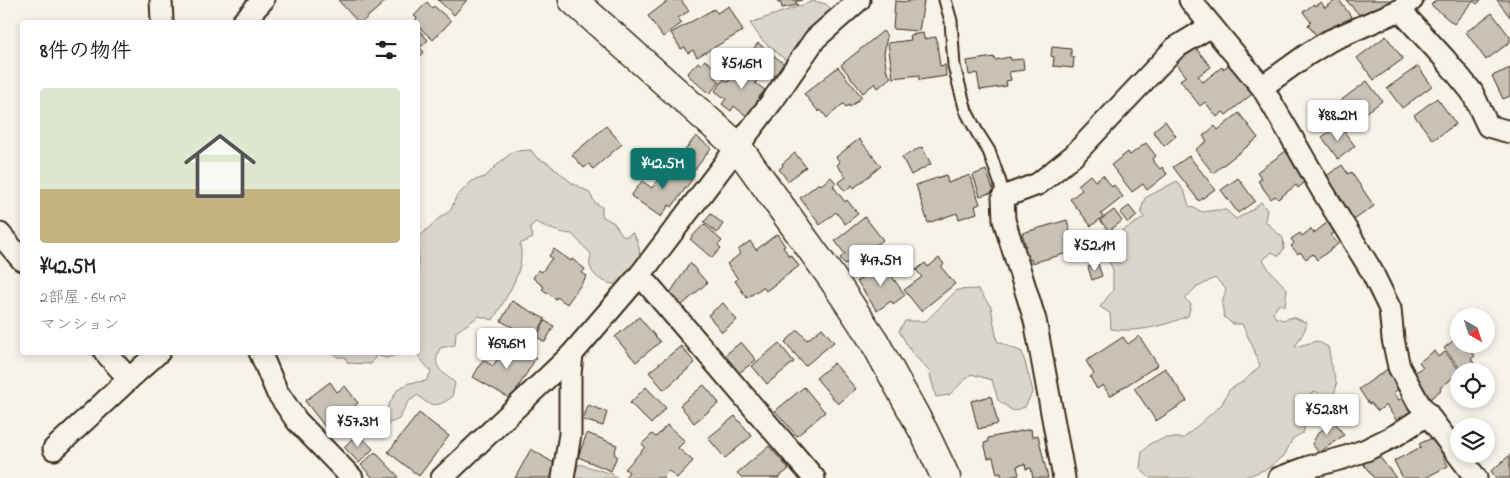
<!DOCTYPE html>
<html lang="ja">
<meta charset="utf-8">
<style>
body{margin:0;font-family:"Indie Flower","Klee One",sans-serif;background:#f2f2f2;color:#202124;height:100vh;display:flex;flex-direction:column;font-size:19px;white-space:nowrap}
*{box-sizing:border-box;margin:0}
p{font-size:16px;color:#757577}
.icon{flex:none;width:28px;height:28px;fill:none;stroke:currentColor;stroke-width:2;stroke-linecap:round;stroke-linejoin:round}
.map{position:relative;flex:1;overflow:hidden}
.details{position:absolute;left:20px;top:20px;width:400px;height:335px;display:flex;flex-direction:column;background:#fff;border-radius:5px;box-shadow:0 2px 8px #0003}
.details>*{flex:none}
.needle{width:32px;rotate:141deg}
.tools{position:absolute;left:1450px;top:308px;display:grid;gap:10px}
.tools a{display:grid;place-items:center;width:45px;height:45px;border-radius:50%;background:#fff;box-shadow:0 2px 8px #0003;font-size:25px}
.price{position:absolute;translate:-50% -42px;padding:0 11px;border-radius:5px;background:#fff;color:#222;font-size:16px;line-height:32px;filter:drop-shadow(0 1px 2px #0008)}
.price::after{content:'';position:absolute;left:50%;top:30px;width:15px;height:11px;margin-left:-8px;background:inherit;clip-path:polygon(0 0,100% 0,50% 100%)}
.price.on{background:#0f766e;color:#fff}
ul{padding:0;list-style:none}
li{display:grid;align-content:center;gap:10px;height:265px;padding:0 20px}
li span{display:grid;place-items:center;height:155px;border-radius:5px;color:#555}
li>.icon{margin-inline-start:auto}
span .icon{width:90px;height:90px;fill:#fffc;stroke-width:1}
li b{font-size:21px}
h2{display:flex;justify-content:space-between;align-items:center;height:60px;padding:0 20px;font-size:21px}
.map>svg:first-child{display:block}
.green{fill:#dbd6cb;stroke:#8b8074}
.building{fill:#c8c1b6;stroke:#3b2a1e}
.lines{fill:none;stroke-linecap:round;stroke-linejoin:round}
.service-casing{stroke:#3b2a1e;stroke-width:15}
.minor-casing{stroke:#3b2a1e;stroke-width:25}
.tertiary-casing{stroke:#3b2a1e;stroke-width:31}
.service{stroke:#f7f3e8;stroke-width:11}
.minor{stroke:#f7f3e8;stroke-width:21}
.tertiary{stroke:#f7f3e8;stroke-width:28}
</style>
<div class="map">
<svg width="1510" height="478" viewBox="0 0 1510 478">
<rect width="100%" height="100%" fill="#f7f3e8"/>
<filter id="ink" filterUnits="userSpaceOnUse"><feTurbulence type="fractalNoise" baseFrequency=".02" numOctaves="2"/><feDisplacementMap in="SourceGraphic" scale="10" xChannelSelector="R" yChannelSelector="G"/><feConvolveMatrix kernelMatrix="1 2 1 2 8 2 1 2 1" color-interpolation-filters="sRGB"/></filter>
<g filter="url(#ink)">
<!-- green -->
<g class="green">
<path d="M814,1L826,4L834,12L788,62L761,39L750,23Z"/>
<path d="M531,150L537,158L548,163L572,183L589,192L595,203L602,207V216L614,223L624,237L633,233C646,255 638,268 623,284C610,286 594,280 590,266C589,263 591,258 591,254L572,234C559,233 548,228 536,222L530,227L533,238L520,244C526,270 506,297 493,320L479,316L456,332L455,345L440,348C431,368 441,370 455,383L452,397C439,407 429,408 418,395L408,402L399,419L387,424L381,418L398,389L409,383L426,381L431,372L416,353L418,352V238L438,219L451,210L456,197L472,181L485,177L499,163L514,151Z"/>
<path d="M1177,181L1185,193L1189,206L1203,212L1216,210H1226L1236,219L1252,210L1261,202L1267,210L1265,221L1283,238L1284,248L1279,256L1272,252L1263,260L1270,271L1287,289L1285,306L1279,304L1273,313L1275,317L1283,320L1293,317L1307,323C1305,332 1299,339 1295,347L1317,341L1328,347C1330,354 1330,361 1332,368C1337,385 1341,388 1326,401L1316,391L1301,399L1300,406L1306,421L1303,433L1293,438L1284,456L1267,469L1242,478H1150L1140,469L1142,452L1151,443L1165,438H1184L1222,404L1229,390L1244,381L1260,366L1253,347L1242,324H1233L1224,317L1222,304L1226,289L1215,278L1194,289L1185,299L1191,304L1188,316C1163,326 1138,333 1111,329L1110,313L1100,307L1113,290V270L1101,243L1144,218L1141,210L1145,198Z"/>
<path d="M978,289L991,307L997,341L1022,352L1033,391L1025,407L1013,411L998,400L992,380L971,374L949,395L936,397L929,371L912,353L899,331L905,321H926L957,290Z"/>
<path d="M333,353H393V356L386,358L376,355L371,364L348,363L345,357H337Z"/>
<path d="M579,464L612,474L618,478H573Z"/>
</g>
<!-- building -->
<g class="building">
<path d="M338,0H387L362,22H358Z"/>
<path d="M438,0H467L454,15Z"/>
<path d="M669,0H681L689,11L678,18L682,23L663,37L648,16Z"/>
<path d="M777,0H802L795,2L798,5L782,8L781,3H778Z"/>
<path d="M909,0L924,1L919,31L893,29L895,1L909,2Z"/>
<path d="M1336,0H1339L1353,19L1322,43L1308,25L1311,22L1303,12L1314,4L1315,6L1321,2L1325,8Z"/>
<path d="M1346,0H1399L1391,7L1388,3L1369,21L1364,20Z"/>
<path d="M1436,0H1481L1477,4L1473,1L1454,24L1431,5Z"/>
<path d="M1497,0H1510V17L1503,8Z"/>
<path d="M427,2L432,8L434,6L451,21L433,40L418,26V22H414L417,18L414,16Z"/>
<path d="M729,6L743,31L697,57L693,50L688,53L685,47L681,49L671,33L714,9L717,13Z"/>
<path d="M1492,13L1510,37V42L1486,60L1466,32Z"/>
<path d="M418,29L428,40L420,48L424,52L418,59Z"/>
<path d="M883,31L887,36L884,54L887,72L891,77L878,88L875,83L863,93L841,65Z"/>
<path d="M923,33L924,39L936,37L940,66L945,65L946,76L919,80V75L893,78L888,43L911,40L910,35Z"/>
<path d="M1386,36L1403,59L1374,80L1357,58Z"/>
<path d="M758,43L787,66L777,78L773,74L770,77L746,58Z"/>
<path d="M1052,47L1071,49V57H1074L1073,68L1053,66L1054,57L1051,56Z"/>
<path d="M1195,47L1211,67L1198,76L1203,82L1222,67L1223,69L1233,62L1256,91L1226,115L1223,112L1217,117L1205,102L1200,106L1180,80L1186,76L1175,62Z"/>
<path d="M994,57L995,60L1010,57L1011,60L1023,59L1024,70L1009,72L1011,80L1006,81L1007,86L980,90L977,73L969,75L967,61Z"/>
<path d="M705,60L718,71L714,76L720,82L709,94L687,74L698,62L701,65Z"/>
<path d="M744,61L762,74L755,83L765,90L758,98L762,101L749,118L734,106L731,111L722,104L726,99L715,91L724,79L728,82Z"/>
<path d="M1418,66L1432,86L1402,108L1387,88Z"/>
<path d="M838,67L862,97L850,107L849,105L846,107L843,104L827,118L821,110L819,112L804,94Z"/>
<path d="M1510,68V96L1503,99L1492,76Z"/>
<path d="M1367,81L1382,101L1355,121L1340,101Z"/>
<path d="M1437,98L1456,124L1433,140L1414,115Z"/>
<path d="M1239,113L1258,138L1213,173L1195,150L1207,141L1203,136L1215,126L1218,130Z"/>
<path d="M1165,121L1176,136L1164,146L1153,131Z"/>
<path d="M1339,125L1355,146L1338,159L1322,137Z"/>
<path d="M606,126L622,144L593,169L589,164L584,168L572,155Z"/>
<path d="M696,136L711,148L694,171L678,159Z"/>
<path d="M859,139L881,166L854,188L852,185L845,191L838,183L846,177L837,165L840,162L836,157Z"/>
<path d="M1146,143L1156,156L1152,159L1160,169L1162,167L1167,174L1147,190L1143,184L1132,192L1111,165L1128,152L1130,155Z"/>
<path d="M922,147L931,164L911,175L902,157Z"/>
<path d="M1290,148L1309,179L1298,188L1296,185L1278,199L1275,196L1271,199L1258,181L1262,179L1257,172Z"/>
<path d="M795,153L806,167L788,181L779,169L783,166L782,164Z"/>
<path d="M1189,156L1215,189L1199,201L1173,167Z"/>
<path d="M671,161L693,178L672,207L669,205L661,217L631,196L642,181L652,188Z"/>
<path d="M1342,165L1348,174L1351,172L1374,206L1351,222L1322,179Z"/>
<path d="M986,170L994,192L980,196L973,175Z"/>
<path d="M946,175L948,183L970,175L980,204L975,206L977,213L959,219L957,213L928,223L916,185Z"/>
<path d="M1090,175L1095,181L1103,175L1112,187L1114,185L1123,197L1101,214L1103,217L1091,226L1070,199L1082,190L1078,185Z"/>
<path d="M831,177L836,183L833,186L845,202L847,200L858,214L845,224L836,212L820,225L800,198L819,183L821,185Z"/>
<path d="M1238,178L1255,201L1238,213L1221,190Z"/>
<path d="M1129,206L1137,216L1128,223L1120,213Z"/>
<path d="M1114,210L1122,221L1109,231L1100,220Z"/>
<path d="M711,214L723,224L717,233L704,222Z"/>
<path d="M865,217L883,240L852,263L850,261L845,264L840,258L845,254L835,241Z"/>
<path d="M1067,220L1075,251L1032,263L1031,259L1026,260L1023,247L1026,246L1022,233Z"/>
<path d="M1328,222L1336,232L1331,235L1338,244L1317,260L1313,254L1306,259L1300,252L1298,254L1291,246L1294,243L1291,239L1300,233L1302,236L1311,229L1314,233Z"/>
<path d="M704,224L722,241L718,245L721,248L712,258L690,239Z"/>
<path d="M777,234L785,246L783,247L789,256L791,255L799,266L766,291L763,287L747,298L735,281L738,279L727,264L740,254L738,250L750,241L756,250Z"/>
<path d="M554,249L571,261L572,259L585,269L582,273L587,276L567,304L557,297L556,299L542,289L544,287L533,278L538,270L542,272L552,258L549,256Z"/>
<path d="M939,258L944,264L941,267L955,284L921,311L904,290L922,277L916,270L925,263L928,267Z"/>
<path d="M881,261L905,295L893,304L891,301L877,311L857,281L874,269L872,267Z"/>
<path d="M690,263L707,283L681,306L670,293Z"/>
<path d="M1098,264L1102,276L1092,280L1088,267Z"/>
<path d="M512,301L545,319L534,339L501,321Z"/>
<path d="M723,303L737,320L722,332L708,315Z"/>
<path d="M639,317L660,342L636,362L615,337Z"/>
<path d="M545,321L554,326L545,342L537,337Z"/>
<path d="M822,328L834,342L805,366L785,342L798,330L807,340Z"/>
<path d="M1139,336L1158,365L1110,396L1103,385L1097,389L1090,377L1094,374L1086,361L1123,337L1128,344Z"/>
<path d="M1459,336V344H1466L1475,356L1471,359L1476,366L1469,371H1462L1444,348Z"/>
<path d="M510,339L529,350L527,353L536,358L511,399L473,377L483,360L493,366Z"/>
<path d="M741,342L756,360L739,373L724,356Z"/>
<path d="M779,343L794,362L767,384L752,366Z"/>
<path d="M681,346L695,363L664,390L649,372Z"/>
<path d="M1434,351L1438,357L1445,352L1460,371H1459V379L1456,381L1454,377L1440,388L1441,390L1430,399L1411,375L1423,367L1419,362Z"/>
<path d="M834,363L856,389L838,404L816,378Z"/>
<path d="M1165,368L1187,401L1156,421L1134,388Z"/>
<path d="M1389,368L1402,387L1393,393L1399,400L1402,398L1414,415L1403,423L1400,418L1397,421L1386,405L1378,411L1371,403L1369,404L1359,389Z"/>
<path d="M330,382L337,392L345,386L358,403L351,409L354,413L329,432L305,401Z"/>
<path d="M704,385L719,403L694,423L680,405Z"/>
<path d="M646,387L666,408L651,424L630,403Z"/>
<path d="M804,387L825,412L797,436L775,411Z"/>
<path d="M991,396L998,424L978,429L971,401Z"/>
<path d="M1317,398L1324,411L1314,417L1306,403Z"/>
<path d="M588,405L607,412L603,426L583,420Z"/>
<path d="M419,413L449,436L419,476L388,452Z"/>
<path d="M735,416L752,436L725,458L708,438Z"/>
<path d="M1332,418L1344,435L1319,453L1312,444L1318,433L1329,425L1327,422Z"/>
<path d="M667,425L685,441L678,448L693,461L677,478L669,471L663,477L664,478H626L625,477L629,472L625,469L645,447L642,444L652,434L656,437Z"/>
<path d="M1031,429L1032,437L1038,435L1048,478H1033L1031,468L1026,469L1025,464L1017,466L1019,475L1002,478L1001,473L997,474L993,457L988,458L984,443L988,442V438Z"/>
<path d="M358,433L373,449L359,463L344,447Z"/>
<path d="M587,433L617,445L614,454L617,456L611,471L578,457Z"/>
<path d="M1434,437L1448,466L1425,478H1403L1394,461L1421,447L1419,444Z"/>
<path d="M769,446L789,469L778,478H742L737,473Z"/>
<path d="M531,449L557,465L550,478H515Z"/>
<path d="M1375,451L1396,478H1374L1361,461Z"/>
<path d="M375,452L398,476L397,478H373L361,465Z"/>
<path d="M1510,455V478H1496L1491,471Z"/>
</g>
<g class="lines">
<!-- service casing -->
<g class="service-casing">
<path id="service" d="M945,0L951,21L954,66L966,111L977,132L989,151L1000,182L1003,197"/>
</g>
<!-- minor casing -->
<g class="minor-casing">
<g id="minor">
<path d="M161,0L162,22"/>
<path d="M1190,0L1262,87L1288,131L1322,190L1371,270L1390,309L1393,339L1399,367L1418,402L1476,478"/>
<path d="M1400,10L1444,58L1472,92L1488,126L1510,132"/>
<path d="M243,22L263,0"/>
<path d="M1262,87L1308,54L1329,41L1400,10L1412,0"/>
<path d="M0,234L22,260"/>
<path d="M640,275L814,478"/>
<path d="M105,352L129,379L159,352"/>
<path d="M260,352L277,392L297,421L352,478"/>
<path d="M54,449L129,379"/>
<path d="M442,478L572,354L640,275L773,100L815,39L859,0"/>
<path d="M563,478L570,434V375L572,354"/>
<path d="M1064,478L1035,320L1004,220L1003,197L1038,184L1073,156L1175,48L1211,26"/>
<path d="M1279,478L1309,467L1343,458L1366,450L1396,435L1428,414"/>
</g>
</g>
<!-- tertiary casing -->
<g class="tertiary-casing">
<path id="tertiary" d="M573,0L737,146L832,278L874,341L924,432L946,478"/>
</g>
<!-- service -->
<use href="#service" class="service"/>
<!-- minor -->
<use href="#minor" class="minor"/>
<!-- tertiary -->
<use href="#tertiary" class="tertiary"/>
</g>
</g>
</svg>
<div class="tools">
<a><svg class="needle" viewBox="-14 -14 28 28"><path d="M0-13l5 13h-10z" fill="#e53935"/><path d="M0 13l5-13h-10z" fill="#757577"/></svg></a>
<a><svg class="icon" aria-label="locate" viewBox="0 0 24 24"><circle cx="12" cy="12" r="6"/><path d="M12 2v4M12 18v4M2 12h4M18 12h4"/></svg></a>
<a><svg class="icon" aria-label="layers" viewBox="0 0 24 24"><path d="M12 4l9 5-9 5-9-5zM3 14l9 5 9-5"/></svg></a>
</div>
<b class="price" style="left:742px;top:90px">¥51.6M</b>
<b class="price" style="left:1338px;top:142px">¥88.2M</b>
<b class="price on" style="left:663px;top:190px">¥42.5M</b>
<b class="price" style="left:1095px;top:272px">¥52.1M</b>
<b class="price" style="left:881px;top:287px">¥47.5M</b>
<b class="price" style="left:507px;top:370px">¥69.6M</b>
<b class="price" style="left:1327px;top:436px">¥52.8M</b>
<b class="price" style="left:358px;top:448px">¥57.3M</b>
<section class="details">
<h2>8件の物件<svg class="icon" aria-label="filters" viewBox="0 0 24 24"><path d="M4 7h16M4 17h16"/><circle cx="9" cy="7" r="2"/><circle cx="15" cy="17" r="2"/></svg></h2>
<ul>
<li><span style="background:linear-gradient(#dfe7d0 65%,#c2b280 0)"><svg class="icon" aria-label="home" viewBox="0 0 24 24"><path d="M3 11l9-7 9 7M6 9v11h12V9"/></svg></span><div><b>¥42.5M</b><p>2部屋 · 64 m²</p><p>マンション</p></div></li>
</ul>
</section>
</div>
